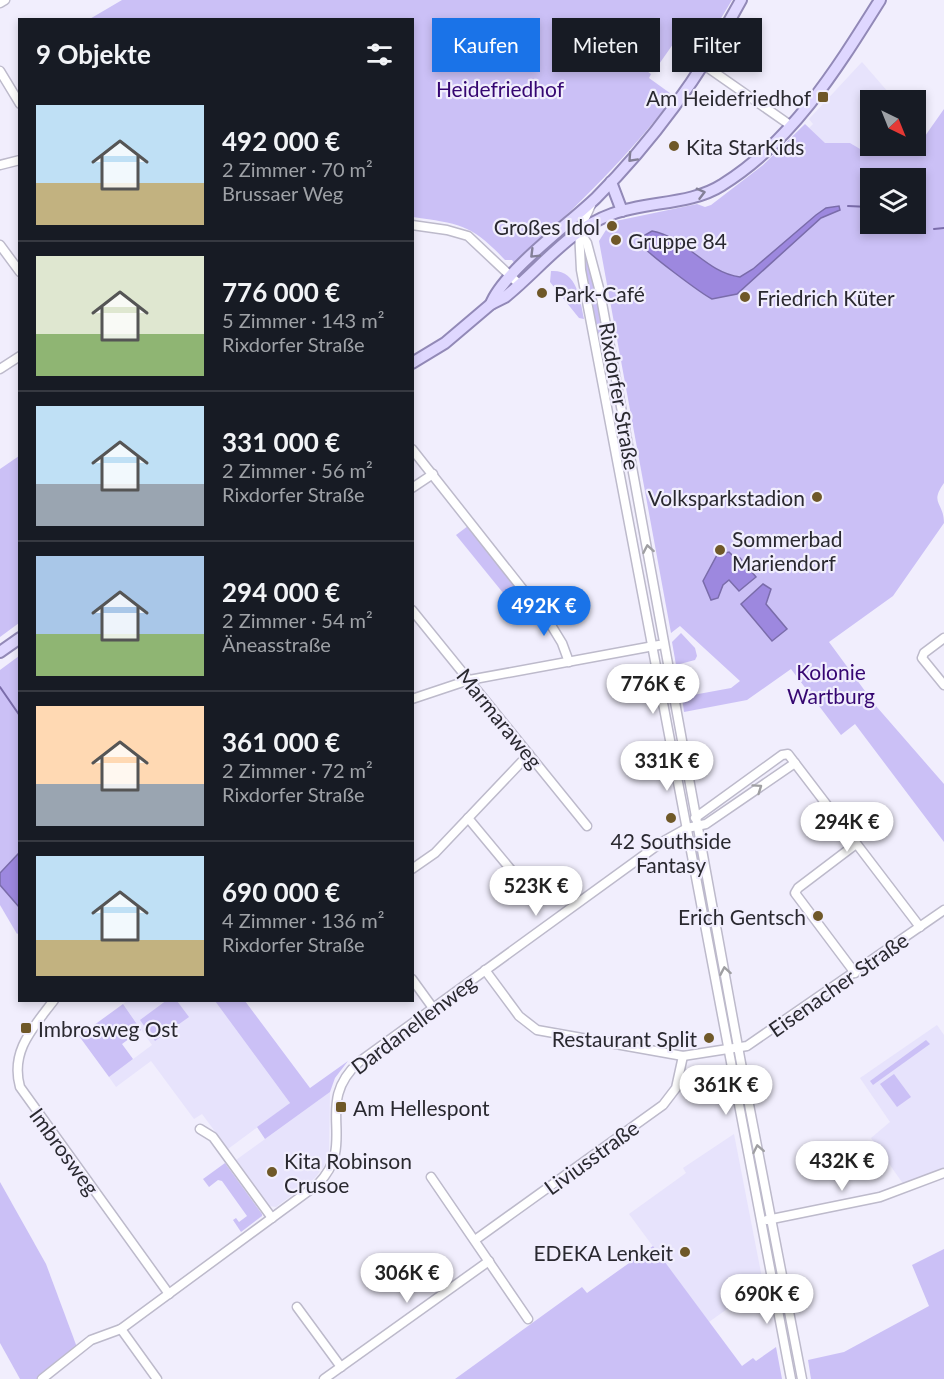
<!DOCTYPE html>
<html lang="de">
<meta charset="utf-8">
<style>
body{margin:0;font-family:Lato,sans-serif;background:#20242c;color:#f1f3f6;height:100vh;display:flex;flex-direction:column;font-size:22px;white-space:nowrap}
*{box-sizing:border-box;margin:0}
p{font-size:20px;color:#9ea1a6}
.icon{flex:none;width:33px;height:33px;fill:none;stroke:currentColor;stroke-width:2;stroke-linecap:round;stroke-linejoin:round}
.map{position:relative;flex:1;overflow:hidden}
.panel{position:absolute;left:18px;top:18px;width:396px;height:984px;display:flex;flex-direction:column;background:#171b24;border-radius:0px;box-shadow:0 3px 9px #0003}
.panel>*{flex:none}
.hud{position:absolute;left:432px;top:18px;width:422px;height:54px;display:flex;gap:12px}
.needle{width:39px;rotate:137deg}
.controls{position:absolute;left:860px;top:90px;display:grid;gap:12px}
.controls a{display:grid;place-items:center;width:66px;height:66px;border-radius:0px;background:#171b24;box-shadow:0 3px 9px #0003;font-size:30px}
.price{position:absolute;translate:-50% -51px;padding:0 14px;border-radius:21px;background:#fff;color:#222;font-size:20px;line-height:39px;filter:drop-shadow(0 2px 3px #0008)}
.price::after{content:'';position:absolute;left:50%;top:36px;width:18px;height:14px;margin-left:-9px;background:inherit;clip-path:polygon(0 0,100% 0,50% 100%)}
.price.active{background:#1a73e8;color:#fff}
ul{padding:0;list-style:none}
li{display:flex;align-items:center;gap:18px;height:150px;padding:0 18px}
li+li{border-top:2px solid #363941}
li span{display:grid;place-items:center;flex:none;width:168px;height:120px;border-radius:0px;color:#555}
li>.icon{margin-inline-start:auto}
span .icon{width:72px;height:72px;fill:#fffc;stroke-width:1}
li b{font-size:26px}
h2{display:flex;justify-content:space-between;align-items:center;height:72px;padding:0 18px;font-size:26px}
.pill{padding:0 21px;border-radius:0px;background:#171b24;box-shadow:0 3px 9px #0003;font-size:21px;line-height:54px}
.pill.active{background:#1a73e8;color:#fff}
.map>svg:first-child{display:block}
.built{fill:#e7e3fc}
.green{fill:#cbc0f6;fill-rule:evenodd}
.water{fill:#9d88df;stroke:#7a6caa;stroke-width:1.5}
.lines{fill:none;stroke-linecap:round;stroke-linejoin:round}
.stream{stroke:#7a6caa;stroke-width:2}
.minor-casing{stroke:#bdbacb;stroke-width:11}
.major-casing{stroke:#9289b7;stroke-width:14}
.minor{stroke:#fff;stroke-width:8}
.major{stroke:#dfd7ff;stroke-width:10}
.oneway{stroke:#848098}
.oneway2{stroke:#9f9fa2}
.poi-dot{fill:#6f5828;stroke:#f1eefd;stroke-width:2}
.labels{text-anchor:middle;dominant-baseline:central;stroke-width:4.5;stroke-linejoin:round;paint-order:stroke}
.park-label{font-size:21px;fill:#360772;stroke:#f1eefd}
.poi-label{font-size:21px;fill:#2a2930;stroke:#f1eefd;text-anchor:start}
.street-label{font-size:21px;fill:#2a2930;stroke:#f1eefd}
</style>
<div class="map">
<svg width="944" height="1379" viewBox="0 0 944 1379">
<rect width="100%" height="100%" fill="#f1eefd"/>
<!-- built -->
<g class="built">
<path d="M862,62L895,100H870V146H900L876,154L867,153L850,143L825,144L809,128L813,124L809,119Z"/>
<path d="M127,1001H215L290,1103L228,1149L202,1114L194,1119L151,1061L116,1087L109,1077L152,1045L123,1004Z"/>
<path d="M937,1025L944,1035V1168L904,1185L871,1138L890,1122L860,1078Z"/>
<path d="M330,1092L329,1151L324,1166L315,1178L276,1207L269,1206L236,1160Z"/>
<path d="M734,1134L763,1283L709,1322L629,1214L686,1173L683,1168Z"/>
</g>
<!-- green -->
<g class="green">
<path d="M122,0H732L703,48L699,50L678,37L657,67L648,62L644,69L651,74L649,78L674,96C628,158 571,211 515,264L512,260H505C471,224 460,224 413,217L412,20H88Z"/>
<path d="M944,109V483C929,504 944,502 944,523L893,596L829,642L876,706L944,784V842L855,724L841,735L791,669L747,700L684,712L682,697L731,688L740,681L680,626L671,633L599,241L611,222L697,204L705,207L711,205L763,165L805,124L825,143H850L867,153L876,154L900,146H915V135L920,131L925,136ZM870,178H915V224H870Z"/>
<path d="M585,250L598,294L607,344L600,345L582,251Z"/>
<path d="M551,271C577,269 580,299 584,319L579,318L550,282Z"/>
<path d="M19,456V623L0,637V469Z"/>
<path d="M468,526L522,596L512,604L456,535Z"/>
<path d="M681,633L695,648L697,656L695,660L676,665L672,642Z"/>
<path d="M19,656L20,932L17,934L0,905V670Z"/>
<path d="M698,839L730,1019L728,1020L692,843Z"/>
<path d="M167,1000L177,1001L189,1017L155,1041L140,1020Z"/>
<path d="M215,1001H245L310,1088L348,1061L335,1078L330,1092L265,1139L257,1127L290,1103Z"/>
<path d="M123,1004L141,1030L122,1044L133,1059L109,1077L79,1036Z"/>
<path d="M926,1040L930,1044L873,1085L870,1081Z"/>
<path d="M894,1074L911,1097L897,1107L880,1084Z"/>
<path d="M225,1163L262,1214V1216L241,1232L233,1220L236,1218L239,1222L247,1216L222,1181L218,1180L209,1187L203,1179Z"/>
<path d="M0,1182L46,1264L78,1350L41,1379H20L0,1343Z"/>
<path d="M653,1246L742,1366L753,1358L756,1361L776,1347L782,1379H455L582,1287L587,1293Z"/>
<path d="M944,1249V1379H811L808,1360L844,1352L929,1306L912,1265Z"/>
</g>
<!-- water -->
<g class="water">
<path d="M839,206L840,210L821,218L737,294L712,299C702,294 644,251 641,244L645,235L652,231C686,237 706,273 740,277L753,269L816,215L826,208Z"/>
<path d="M729,552L736,559L740,558L756,577L739,591L729,580L723,585L718,598L711,600L703,581L717,555Z"/>
<path d="M763,584L771,589L766,604L787,629L772,641L741,604Z"/>
<path d="M19,853V907L0,885V873Z"/>
</g>
<g class="lines">
<!-- stream -->
<g class="stream">
<path d="M848,206L870,207"/>
<path d="M901,224L914,233L925,231"/>
<path d="M934,229L944,228"/>
<path d="M0,687L20,716"/>
</g>
<!-- minor casing -->
<g class="minor-casing">
<g id="minor">
<path d="M0,3L5,0"/>
<path d="M704,65L790,125"/>
<path d="M0,71L20,104"/>
<path d="M0,165L20,160"/>
<path d="M591,205L579,231L581,270L791,1379"/>
<path d="M412,225L447,230L468,236L520,285"/>
<path d="M579,231L587,243L600,292L741,1063L802,1379"/>
<path d="M0,245L20,272"/>
<path d="M0,369L20,356"/>
<path d="M412,449L551,625L562,643L569,662"/>
<path d="M412,488L433,474"/>
<path d="M412,610L587,826"/>
<path d="M944,638L924,653L922,658L944,685"/>
<path d="M412,699L469,680L659,645"/>
<path d="M468,818L517,877"/>
<path d="M695,818L782,755L788,754L920,927"/>
<path d="M412,869L435,853L529,754"/>
<path d="M485,970L519,1016L537,1030L683,1056L747,1046L944,910"/>
<path d="M855,973L795,893L798,888L856,844"/>
<path d="M412,979L433,1008"/>
<path d="M54,1000C33,1028 10,1051 20,1087L169,1294"/>
<path d="M200,1129L213,1137L272,1218"/>
<path d="M431,1177L528,1319"/>
<path d="M767,1220L880,1197L944,1173"/>
<path d="M475,1240L663,1105L676,1088L683,1056"/>
<path d="M297,1307L341,1367"/>
<path d="M121,1329L157,1379"/>
<path d="M42,1379L91,1340L121,1329L318,1184C359,1142 312,1104 359,1062L662,842L687,828L706,824L795,763"/>
<path d="M324,1379L489,1261"/>
</g>
</g>
<!-- major casing -->
<g class="major-casing">
<g id="major">
<path d="M611,182L622,211"/>
<path d="M491,304C503,272 570,223 596,198C655,139 702,73 741,0"/>
<path d="M412,363L445,343L491,304L505,297C540,269 569,229 612,214C647,201 691,205 722,185C792,142 838,67 880,0"/>
<path d="M0,652L20,638"/>
</g>
</g>
<!-- minor -->
<use href="#minor" class="minor"/>
<!-- major -->
<use href="#major" class="major"/>
</g>
<!-- one-way arrows -->
<defs><path id="oneway-chevron" d="M-2-3.5L2.5 0L-2 3.5" fill="none" stroke-width="1.6" stroke-linecap="round" stroke-linejoin="round" transform="scale(1.5)"/></defs>
<g class="oneway">
<use href="#oneway-chevron" transform="translate(632 158) rotate(133)"/>
<use href="#oneway-chevron" transform="translate(701 193) rotate(-15)"/>
<use href="#oneway-chevron" transform="translate(534 254) rotate(135)"/>
</g>
<g class="oneway2">
<use href="#oneway-chevron" transform="translate(648 549) rotate(-100)"/>
<use href="#oneway-chevron" transform="translate(758 788) rotate(-35)"/>
<use href="#oneway-chevron" transform="translate(725 971) rotate(-100)"/>
<use href="#oneway-chevron" transform="translate(758 1149) rotate(-101)"/>
</g>
<!-- markers -->
<g class="poi-dot">
<rect x="817" y="91" width="12" height="12" rx="3"/>
<circle cx="674" cy="146" r="6"/>
<circle cx="612" cy="226" r="6"/>
<circle cx="616" cy="240" r="6"/>
<circle cx="542" cy="293" r="6"/>
<circle cx="745" cy="297" r="6"/>
<circle cx="817" cy="497" r="6"/>
<circle cx="720" cy="550" r="6"/>
<circle cx="671" cy="818" r="6"/>
<circle cx="818" cy="916" r="6"/>
<rect x="20" y="1022" width="12" height="12" rx="3"/>
<circle cx="709" cy="1038" r="6"/>
<rect x="335" y="1101" width="12" height="12" rx="3"/>
<circle cx="272" cy="1172" r="6"/>
<circle cx="685" cy="1252" r="6"/>
</g>
<g class="labels">
<!-- park labels -->
<g class="park-label">
<text x="500" y="88">Heidefriedhof</text>
<text x="831" y="671">Kolonie<tspan x="831" dy="24">Wartburg</tspan></text>
</g>
<!-- poi labels -->
<g class="poi-label">
<text x="811" y="97" text-anchor="end">Am Heidefriedhof</text>
<text x="686" y="146">Kita StarKids</text>
<text x="600" y="226" text-anchor="end">Großes Idol</text>
<text x="628" y="240">Gruppe 84</text>
<text x="554" y="293">Park-Café</text>
<text x="757" y="297">Friedrich Küter</text>
<text x="805" y="497" text-anchor="end">Volksparkstadion</text>
<text x="732" y="538">Sommerbad<tspan x="732" dy="24">Mariendorf</tspan></text>
<text x="671" y="840" text-anchor="middle">42 Southside<tspan x="671" dy="24">Fantasy</tspan></text>
<text x="806" y="916" text-anchor="end">Erich Gentsch</text>
<text x="38" y="1028">Imbrosweg Ost</text>
<text x="697" y="1038" text-anchor="end">Restaurant Split</text>
<text x="353" y="1107">Am Hellespont</text>
<text x="284" y="1160">Kita Robinson<tspan x="284" dy="24">Crusoe</tspan></text>
<text x="673" y="1252" text-anchor="end">EDEKA Lenkeit</text>
</g>
<!-- street labels -->
<g class="street-label">
<text transform="translate(620 396) rotate(80)">Rixdorfer Straße</text>
<text transform="translate(500 718) rotate(51)">Marmaraweg</text>
<text transform="translate(838 984) rotate(-35)">Eisenacher Straße</text>
<text transform="translate(413 1024) rotate(-37)">Dardanellenweg</text>
<text transform="translate(65 1151) rotate(54)">Imbrosweg</text>
<text transform="translate(591 1157) rotate(-36)">Liviusstraße</text>
</g>
</g>
</svg>
<div class="controls">
<a><svg class="needle" viewBox="-14 -14 28 28"><path d="M0-13l5 13h-10z" fill="#e53935"/><path d="M0 13l5-13h-10z" fill="#9ea1a6"/></svg></a>
<a><svg class="icon" aria-label="layers" viewBox="0 0 24 24"><path d="M12 4l9 5-9 5-9-5zM3 14l9 5 9-5"/></svg></a>
</div>
<b class="price active" style="left:544px;top:637px">492K €</b>
<b class="price" style="left:653px;top:715px">776K €</b>
<b class="price" style="left:667px;top:792px">331K €</b>
<b class="price" style="left:847px;top:853px">294K €</b>
<b class="price" style="left:536px;top:917px">523K €</b>
<b class="price" style="left:726px;top:1116px">361K €</b>
<b class="price" style="left:842px;top:1192px">432K €</b>
<b class="price" style="left:407px;top:1304px">306K €</b>
<b class="price" style="left:767px;top:1325px">690K €</b>
<div class="hud">
<a class="pill active">Kaufen</a>
<a class="pill">Mieten</a>
<a class="pill">Filter</a>
</div>
<section class="panel">
<h2>9 Objekte<svg class="icon" aria-label="filters" viewBox="0 0 24 24"><path d="M4 7h16M4 17h16"/><circle cx="9" cy="7" r="2"/><circle cx="15" cy="17" r="2"/></svg></h2>
<ul>
<li><span style="background:linear-gradient(#bfe0f5 65%,#c2b280 0)"><svg class="icon" aria-label="home" viewBox="0 0 24 24"><path d="M3 11l9-7 9 7M6 9v11h12V9"/></svg></span><div><b>492 000 €</b><p>2 Zimmer · 70 m²</p><p>Brussaer Weg</p></div></li>
<li><span style="background:linear-gradient(#dfe7d0 65%,#8fb573 0)"><svg class="icon" aria-label="home" viewBox="0 0 24 24"><path d="M3 11l9-7 9 7M6 9v11h12V9"/></svg></span><div><b>776 000 €</b><p>5 Zimmer · 143 m²</p><p>Rixdorfer Straße</p></div></li>
<li><span style="background:linear-gradient(#bfe0f5 65%,#9aa5b1 0)"><svg class="icon" aria-label="home" viewBox="0 0 24 24"><path d="M3 11l9-7 9 7M6 9v11h12V9"/></svg></span><div><b>331 000 €</b><p>2 Zimmer · 56 m²</p><p>Rixdorfer Straße</p></div></li>
<li><span style="background:linear-gradient(#a9c7e8 65%,#8fb573 0)"><svg class="icon" aria-label="home" viewBox="0 0 24 24"><path d="M3 11l9-7 9 7M6 9v11h12V9"/></svg></span><div><b>294 000 €</b><p>2 Zimmer · 54 m²</p><p>Äneasstraße</p></div></li>
<li><span style="background:linear-gradient(#ffd9b3 65%,#9aa5b1 0)"><svg class="icon" aria-label="home" viewBox="0 0 24 24"><path d="M3 11l9-7 9 7M6 9v11h12V9"/></svg></span><div><b>361 000 €</b><p>2 Zimmer · 72 m²</p><p>Rixdorfer Straße</p></div></li>
<li><span style="background:linear-gradient(#bfe0f5 70%,#c2b280 0)"><svg class="icon" aria-label="home" viewBox="0 0 24 24"><path d="M3 11l9-7 9 7M6 9v11h12V9"/></svg></span><div><b>690 000 €</b><p>4 Zimmer · 136 m²</p><p>Rixdorfer Straße</p></div></li>
</ul>
</section>
</div>
